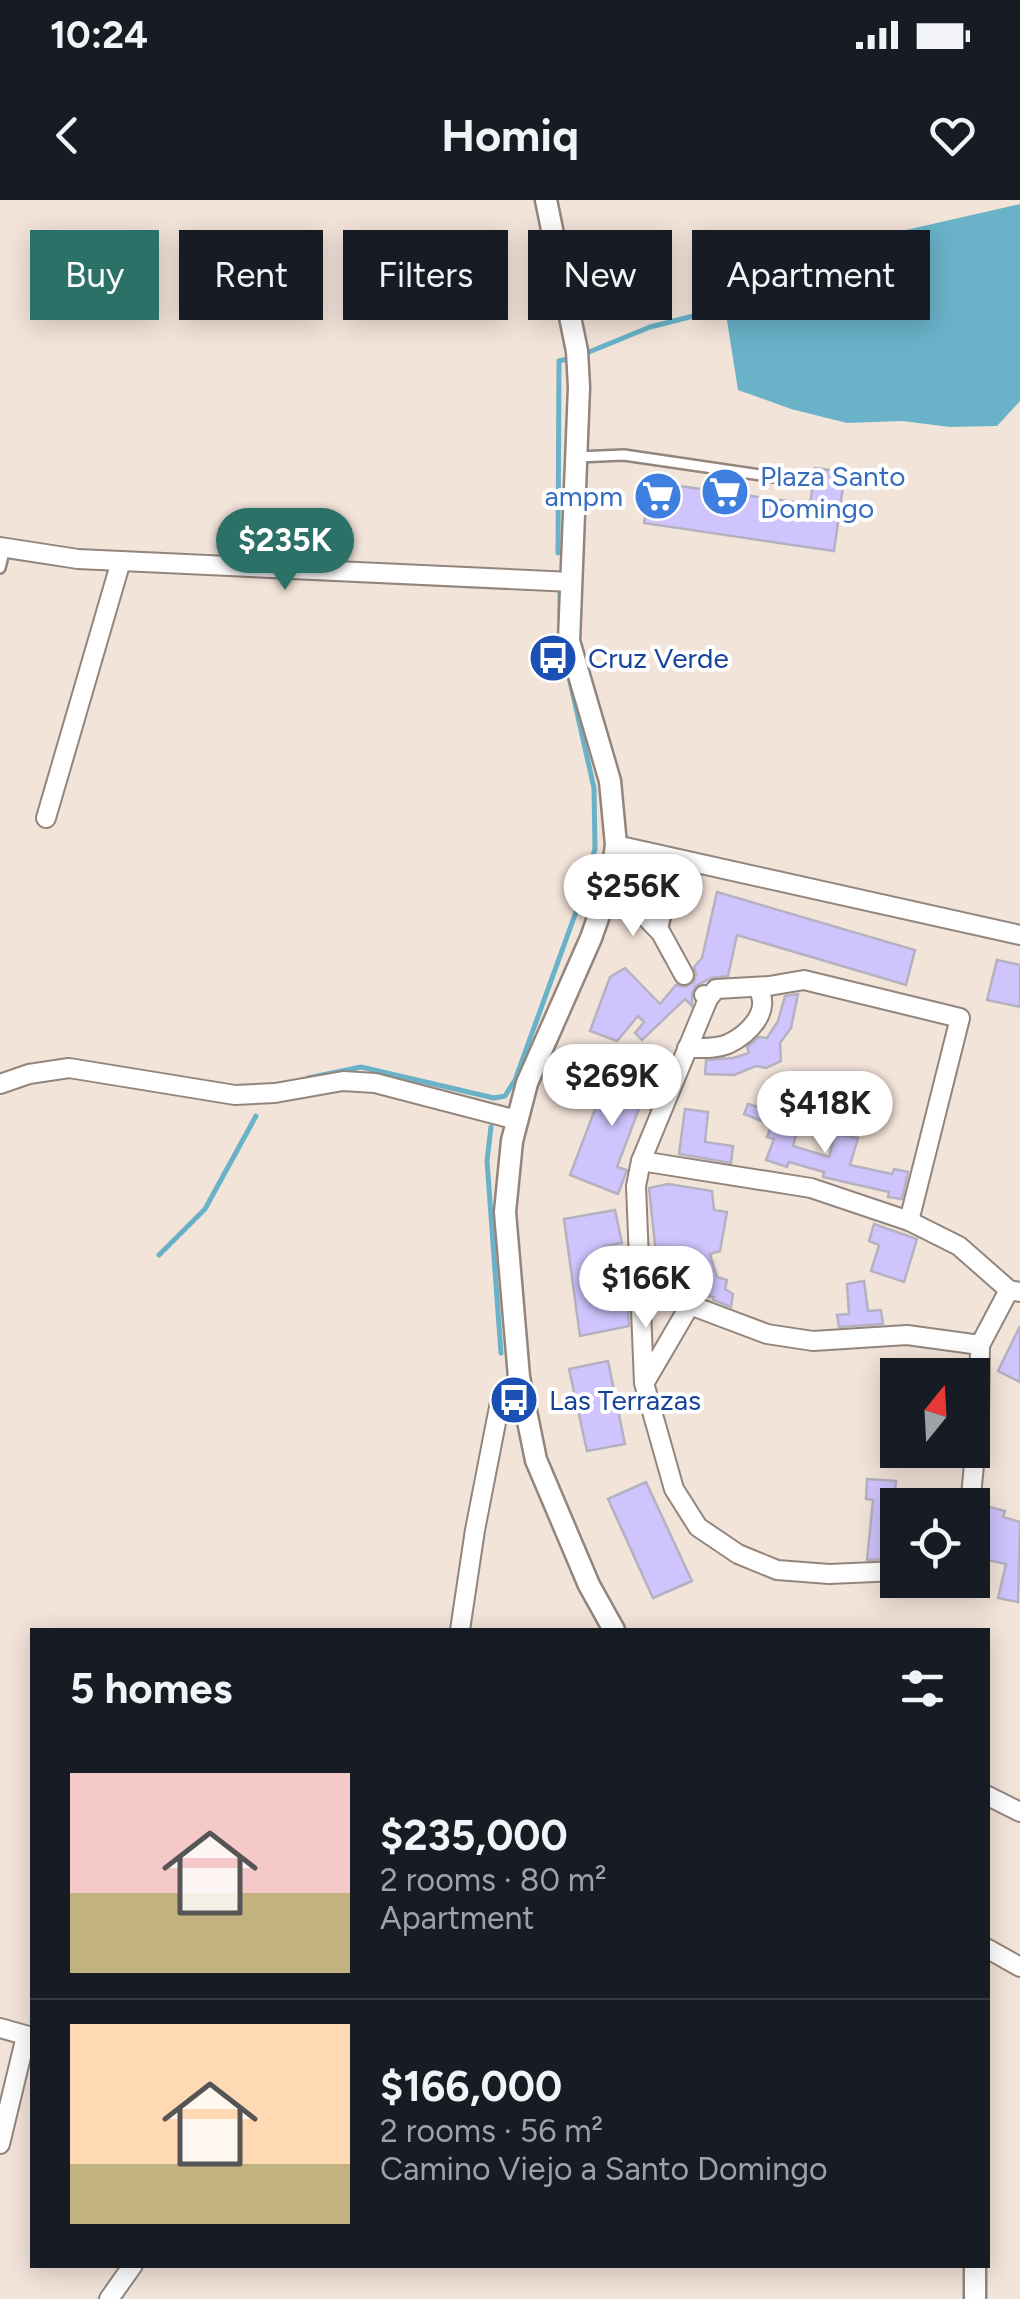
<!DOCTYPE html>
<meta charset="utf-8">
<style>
body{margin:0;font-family:Figtree,sans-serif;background:#242831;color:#f1f3f6;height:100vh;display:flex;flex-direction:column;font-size:38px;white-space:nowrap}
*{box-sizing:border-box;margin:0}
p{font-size:32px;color:#9ea1a6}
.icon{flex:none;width:55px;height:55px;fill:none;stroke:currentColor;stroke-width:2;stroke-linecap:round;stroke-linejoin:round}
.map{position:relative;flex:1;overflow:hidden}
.panel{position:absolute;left:30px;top:1428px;width:960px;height:640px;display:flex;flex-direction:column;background:#171b24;border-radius:0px;box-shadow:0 5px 25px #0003}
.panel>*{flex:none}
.hud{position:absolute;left:30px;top:30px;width:960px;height:90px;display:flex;gap:20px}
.needle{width:65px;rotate:18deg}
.controls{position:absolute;left:880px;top:1158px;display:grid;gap:20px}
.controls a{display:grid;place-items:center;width:110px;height:110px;border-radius:0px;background:#171b24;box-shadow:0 5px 25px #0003;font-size:50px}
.price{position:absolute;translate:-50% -85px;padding:0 22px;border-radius:35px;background:#fff;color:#222;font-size:32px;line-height:65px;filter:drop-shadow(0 2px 5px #0008)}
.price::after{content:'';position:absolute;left:50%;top:60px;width:30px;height:22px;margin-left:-15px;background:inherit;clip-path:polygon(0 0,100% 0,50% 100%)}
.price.current{background:#2b7168;color:#fff}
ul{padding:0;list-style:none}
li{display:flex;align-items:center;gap:30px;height:250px;padding:0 40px}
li+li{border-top:2px solid #363941}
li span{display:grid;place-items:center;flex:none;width:280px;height:200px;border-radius:0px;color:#555}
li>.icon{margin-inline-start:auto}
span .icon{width:120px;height:120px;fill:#fffc;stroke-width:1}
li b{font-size:42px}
h2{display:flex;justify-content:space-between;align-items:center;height:120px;padding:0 40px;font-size:42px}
.chip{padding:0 35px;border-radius:0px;background:#171b24;box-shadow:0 5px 25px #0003;font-size:35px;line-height:90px}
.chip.current{background:#2b7168;color:#fff}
.status{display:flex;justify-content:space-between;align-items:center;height:70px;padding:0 50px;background:#171b24;direction:ltr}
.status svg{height:28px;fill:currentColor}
header{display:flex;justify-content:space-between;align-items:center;height:130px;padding:0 40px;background:#171b24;font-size:45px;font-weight:700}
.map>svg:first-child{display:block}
.water{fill:#69b2c8}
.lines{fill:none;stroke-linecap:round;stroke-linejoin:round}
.stream{stroke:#69b2c8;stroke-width:5}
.building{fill:#cfc4fd;stroke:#b4b2c0;stroke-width:2.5}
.service-casing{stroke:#93857c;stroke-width:14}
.minor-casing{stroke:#93857c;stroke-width:22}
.tertiary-casing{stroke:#93857c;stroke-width:25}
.service{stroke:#fff;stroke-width:9}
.minor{stroke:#fff;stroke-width:18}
.tertiary{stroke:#fff;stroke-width:20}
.labels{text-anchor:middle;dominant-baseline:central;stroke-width:8;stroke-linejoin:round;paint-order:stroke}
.shop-label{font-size:28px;fill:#366cbe;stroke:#fff;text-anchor:start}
.transit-label{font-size:28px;fill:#164399;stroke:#fff;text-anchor:start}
</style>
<div class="status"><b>10:24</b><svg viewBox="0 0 49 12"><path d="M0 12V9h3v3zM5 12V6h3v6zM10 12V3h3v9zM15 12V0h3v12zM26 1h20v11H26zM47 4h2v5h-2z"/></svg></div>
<header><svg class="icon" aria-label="back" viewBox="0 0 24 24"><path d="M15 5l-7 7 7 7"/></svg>Homiq<svg class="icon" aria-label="heart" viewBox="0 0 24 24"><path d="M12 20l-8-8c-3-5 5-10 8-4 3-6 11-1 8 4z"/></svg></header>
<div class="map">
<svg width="1020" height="2099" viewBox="0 0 1020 2099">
<rect width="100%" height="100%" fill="#f3e4da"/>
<!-- water -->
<path class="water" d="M1020,4V201L997,226L950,227L902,221L847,223L791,209L738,190L725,108L735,75L752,65Z"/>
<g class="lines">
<!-- stream -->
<g class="stream">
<path d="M589,152L650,127L725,108"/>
<path d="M558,353L559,161L567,159"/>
<path d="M560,387V418"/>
<path d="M308,878L361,867L494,898L505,896L515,880L580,701L595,649L594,588L567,468"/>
<path d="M491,927L487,961L501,1153"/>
<path d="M159,1055L205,1009L256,916"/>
</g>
</g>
<!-- building -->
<g class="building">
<path d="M815,268L845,272L834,351L644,323L650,282L810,304Z"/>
<path d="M717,692L915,750L906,785L737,735L728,776L711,778L696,786L692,793V806L685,799L642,840L635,833L644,822L638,816L617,841L590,831L610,777L625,768L660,804L676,785L685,787L694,782L696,774L694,767L702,758Z"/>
<path d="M997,760L1020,765V807L987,800Z"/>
<path d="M798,794L791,828L780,843L781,861L766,868L756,866L734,875L705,874L706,860L733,858L749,853L747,847L759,837L767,838L778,821L785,796Z"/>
<path d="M611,867L659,885L649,909L640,906L617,967L627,970L618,994L570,975Z"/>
<path d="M748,904L800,920L793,946L829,957L835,934L858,938L850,965L892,974L894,969L908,972L902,999L888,997L889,992L823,977L824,972L789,962L787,967L766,960L774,939L767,937L772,925L744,914Z"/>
<path d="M685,909L708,912L705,942L733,946L731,963L679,954Z"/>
<path d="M668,984L712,991L714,1010L727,1012L720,1051L710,1054L717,1077L727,1080L725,1089L733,1094L731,1107L713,1100L714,1097L696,1094L663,1072L656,1054L649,988Z"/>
<path d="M615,1010L622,1043L604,1046L612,1099L627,1097L629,1126L580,1136L564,1019Z"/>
<path d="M874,1024L917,1039L904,1082L871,1071L879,1045L869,1041Z"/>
<path d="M864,1081L868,1111L881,1110L883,1124L839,1127L837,1115L849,1114L847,1084Z"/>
<path d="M1020,1126V1182L998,1171Z"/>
<path d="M608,1161L625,1244L587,1251L569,1169Z"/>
<path d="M867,1279L896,1281L892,1322L898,1323V1342L890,1341L889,1359L867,1360L873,1300L866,1299Z"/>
<path d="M646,1282L692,1381L653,1398L608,1299Z"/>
<path d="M989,1307L1005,1311L1003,1317L1020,1322L1018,1402L998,1398L1006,1364L978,1358Z"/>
</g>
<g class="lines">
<!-- service casing -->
<g class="service-casing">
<g id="service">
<path d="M577,257L624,255L788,279"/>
<path d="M0,368L5,348"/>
<path d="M662,731L679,660"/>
</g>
</g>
<!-- minor casing -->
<g class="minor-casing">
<g id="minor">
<path d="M0,347L78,359L572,382"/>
<path d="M46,618L121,361"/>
<path d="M616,645L1020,735"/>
<path d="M611,681L661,733L684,775"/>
<path d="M704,795L708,799L641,961L636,986L644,1183L674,1289L698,1327L738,1354L777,1370L829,1374L898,1371"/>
<path d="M708,799L716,789L769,786L804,780L960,818L909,1021"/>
<path d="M687,848C700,848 716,849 728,844C749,834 773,810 757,787"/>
<path d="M0,884L29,874L69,868L235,895L275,893L343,881L375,883L517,920"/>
<path d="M641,961L811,988L909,1021L959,1046L1009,1090L1020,1092"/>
<path d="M641,1073L690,1105L767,1134L813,1141L907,1135L980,1145"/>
<path d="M645,1182L690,1105"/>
<path d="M970,1305L979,1215L980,1145L1009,1090"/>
<path d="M460,1430L475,1330L500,1202L519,1177"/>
<path d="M988,1596L1020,1612"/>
<path d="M988,1749L1020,1767"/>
<path d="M0,1828L32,1837"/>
<path d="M0,1944L26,1836"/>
<path d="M109,2099L133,2065"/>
</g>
</g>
<!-- tertiary casing -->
<g class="tertiary-casing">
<g id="tertiary">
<path d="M546,0L577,151L579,187L569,441L610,581L616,645L611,681L591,738L527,883L512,941L505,1012L519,1177L536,1260L589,1385L614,1430"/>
<path d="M975,2065V2099"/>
</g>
</g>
<!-- service -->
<use href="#service" class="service"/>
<!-- minor -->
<use href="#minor" class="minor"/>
<!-- tertiary -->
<use href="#tertiary" class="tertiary"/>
</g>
<!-- icons -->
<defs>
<g id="supermarket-disc" transform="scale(2.5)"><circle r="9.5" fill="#3f7fe0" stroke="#fff"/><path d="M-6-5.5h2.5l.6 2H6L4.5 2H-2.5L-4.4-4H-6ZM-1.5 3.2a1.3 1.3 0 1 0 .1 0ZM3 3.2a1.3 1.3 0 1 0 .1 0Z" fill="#fff"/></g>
<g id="bus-disc" transform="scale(2.5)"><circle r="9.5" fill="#1a4fb4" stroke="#fff"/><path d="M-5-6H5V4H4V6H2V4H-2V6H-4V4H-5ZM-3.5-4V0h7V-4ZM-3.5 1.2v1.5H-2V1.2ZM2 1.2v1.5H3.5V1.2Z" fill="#fff"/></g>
</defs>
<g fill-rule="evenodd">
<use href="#supermarket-disc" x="725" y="292"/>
<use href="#supermarket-disc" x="658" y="296"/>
<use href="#bus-disc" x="553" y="458"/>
<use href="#bus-disc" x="514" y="1200"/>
</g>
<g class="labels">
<!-- shop labels -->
<g class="shop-label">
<text x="760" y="276">Plaza Santo<tspan x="760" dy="32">Domingo</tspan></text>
<text x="623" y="296" text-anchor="end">ampm</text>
</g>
<!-- transit labels -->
<g class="transit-label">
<text x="588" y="458">Cruz Verde</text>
<text x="549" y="1200">Las Terrazas</text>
</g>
</g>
</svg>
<div class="controls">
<a><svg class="needle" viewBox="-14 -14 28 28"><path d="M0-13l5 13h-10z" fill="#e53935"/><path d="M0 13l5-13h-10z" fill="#9ea1a6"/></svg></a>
<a><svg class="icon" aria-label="locate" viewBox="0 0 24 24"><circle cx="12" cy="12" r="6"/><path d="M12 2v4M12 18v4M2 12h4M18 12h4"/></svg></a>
</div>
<b class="price current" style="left:285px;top:393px">$235K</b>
<b class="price" style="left:633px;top:739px">$256K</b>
<b class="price" style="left:612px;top:929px">$269K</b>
<b class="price" style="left:825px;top:956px">$418K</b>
<b class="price" style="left:646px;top:1131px">$166K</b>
<div class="hud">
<a class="chip current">Buy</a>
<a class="chip">Rent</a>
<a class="chip">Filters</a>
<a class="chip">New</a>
<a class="chip">Apartment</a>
</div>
<section class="panel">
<h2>5 homes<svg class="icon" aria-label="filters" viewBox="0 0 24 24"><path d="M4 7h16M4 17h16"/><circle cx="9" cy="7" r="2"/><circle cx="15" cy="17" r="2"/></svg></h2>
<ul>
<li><span style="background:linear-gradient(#f6c9c9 60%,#c2b280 0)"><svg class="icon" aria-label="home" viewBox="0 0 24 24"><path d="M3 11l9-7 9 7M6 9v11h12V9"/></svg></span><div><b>$235,000</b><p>2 rooms · 80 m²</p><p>Apartment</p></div></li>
<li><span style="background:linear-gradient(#ffd9b3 70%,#c2b280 0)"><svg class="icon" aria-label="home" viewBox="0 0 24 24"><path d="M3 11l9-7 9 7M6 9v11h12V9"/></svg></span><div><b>$166,000</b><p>2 rooms · 56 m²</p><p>Camino Viejo a Santo Domingo</p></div></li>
</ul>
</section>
</div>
